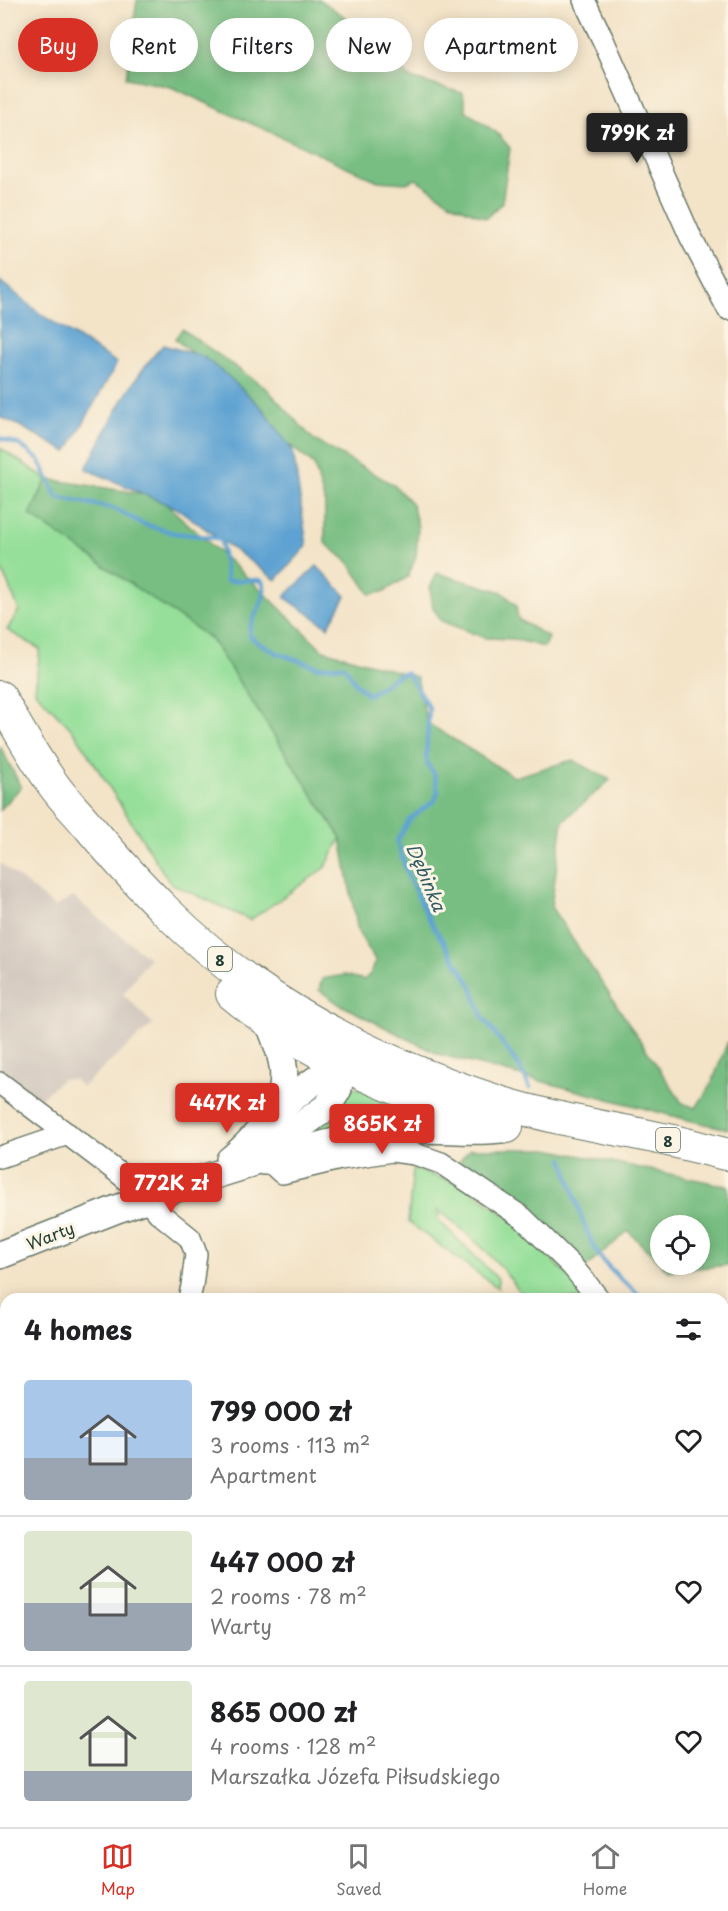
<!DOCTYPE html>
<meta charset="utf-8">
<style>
body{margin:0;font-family:"Playpen Sans",sans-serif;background:#f6f6f6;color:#202124;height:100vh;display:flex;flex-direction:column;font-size:22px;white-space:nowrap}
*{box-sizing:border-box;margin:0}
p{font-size:20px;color:#757577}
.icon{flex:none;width:33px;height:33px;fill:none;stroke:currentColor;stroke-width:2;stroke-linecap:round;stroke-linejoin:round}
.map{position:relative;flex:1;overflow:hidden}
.details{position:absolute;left:0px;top:1293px;width:729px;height:534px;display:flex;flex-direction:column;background:#fff;border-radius:18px 18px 0 0;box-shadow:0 3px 15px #0003}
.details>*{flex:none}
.banner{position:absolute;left:18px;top:18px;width:693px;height:54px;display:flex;gap:12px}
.fabs{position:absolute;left:650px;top:1215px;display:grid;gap:12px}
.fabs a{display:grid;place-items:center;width:60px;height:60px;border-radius:50%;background:#fff;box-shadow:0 3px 15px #0003;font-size:30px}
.price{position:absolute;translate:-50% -51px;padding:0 14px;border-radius:6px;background:#d93025;color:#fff;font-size:20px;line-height:39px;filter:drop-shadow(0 2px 3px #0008)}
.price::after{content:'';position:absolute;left:50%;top:36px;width:18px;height:14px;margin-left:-9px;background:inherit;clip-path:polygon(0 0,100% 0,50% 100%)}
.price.on{background:#222;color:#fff}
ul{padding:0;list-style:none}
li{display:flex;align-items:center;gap:18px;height:150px;padding:0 24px}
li+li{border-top:2px solid #e0e0e0}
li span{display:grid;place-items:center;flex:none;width:168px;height:120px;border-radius:6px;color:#555}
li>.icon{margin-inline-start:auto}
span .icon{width:72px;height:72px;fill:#fffc;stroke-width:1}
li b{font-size:26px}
h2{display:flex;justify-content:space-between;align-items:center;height:72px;padding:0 24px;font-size:26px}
.pill{padding:0 21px;border-radius:27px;background:#fff;box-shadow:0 3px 15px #0003;font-size:21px;line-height:54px}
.pill.on{background:#d93025;color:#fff}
.tab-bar{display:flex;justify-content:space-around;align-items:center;height:84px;border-top:2px solid #e0e0e0;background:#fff;font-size:16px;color:#757577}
.tab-bar a{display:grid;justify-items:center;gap:3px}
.tab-bar .on{color:#d93025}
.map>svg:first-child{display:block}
.industrial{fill:#cdc2b9}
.green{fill:#96df9a;stroke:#5a8e67;stroke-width:1.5}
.forest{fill:#78be82;stroke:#4c7e5b;stroke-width:1.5}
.water{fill:#5da2d2;stroke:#3e7083;stroke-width:1.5}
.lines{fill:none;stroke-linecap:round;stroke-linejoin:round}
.stream{stroke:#5da2d2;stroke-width:4.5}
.minor-casing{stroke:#697767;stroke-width:24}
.major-casing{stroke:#697767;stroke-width:30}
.highway-casing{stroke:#697767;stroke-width:34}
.minor{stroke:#fff;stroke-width:21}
.major{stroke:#fff;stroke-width:27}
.highway{stroke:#fff;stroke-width:32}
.labels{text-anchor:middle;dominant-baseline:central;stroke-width:6;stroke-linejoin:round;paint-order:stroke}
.shield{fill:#fcf5e5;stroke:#617469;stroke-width:1.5}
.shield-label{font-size:15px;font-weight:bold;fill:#1f3d34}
.street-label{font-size:16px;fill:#1f3d34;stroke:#fcf5e5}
.water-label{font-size:18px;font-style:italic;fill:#325b63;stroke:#fcf5e5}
</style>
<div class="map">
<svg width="728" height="1827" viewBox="0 0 728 1827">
<rect width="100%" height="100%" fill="#fcf5e5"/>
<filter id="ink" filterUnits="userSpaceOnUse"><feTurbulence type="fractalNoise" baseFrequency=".0167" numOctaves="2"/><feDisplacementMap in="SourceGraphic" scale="12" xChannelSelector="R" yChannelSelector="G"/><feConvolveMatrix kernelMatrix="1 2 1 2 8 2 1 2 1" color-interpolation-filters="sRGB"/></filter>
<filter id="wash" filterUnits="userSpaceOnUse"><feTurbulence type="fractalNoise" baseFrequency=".008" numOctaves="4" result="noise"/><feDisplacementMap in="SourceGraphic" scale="24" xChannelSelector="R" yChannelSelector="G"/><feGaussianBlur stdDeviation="1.35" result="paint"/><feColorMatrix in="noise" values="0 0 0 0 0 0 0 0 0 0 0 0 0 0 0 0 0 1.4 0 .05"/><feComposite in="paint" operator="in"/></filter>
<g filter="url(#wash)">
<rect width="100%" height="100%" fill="#f3e3c7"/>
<!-- industrial -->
<path class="industrial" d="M0,863L55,907L73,897L149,958L123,994L153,1024L82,1087L75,1080L62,1079L40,1099L0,1071Z"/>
<!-- green -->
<g class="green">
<path d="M0,448L47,479L30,515L211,639L341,838L325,868L250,920L170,883L75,733L35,691L40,649L7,630L19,610L2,570H0Z"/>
<path d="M347,1085L450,1117L304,1143Z"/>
<path d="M413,1169L466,1186L517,1224L591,1299H524C505,1266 468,1233 438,1210L439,1221L498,1279V1288L408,1222Z"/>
</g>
<!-- forest -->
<g class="forest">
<path d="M137,0H320L394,50L407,77L463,93L466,111L497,133L510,148L502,203L486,218L451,203L416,179L406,183L378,181L171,87L126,78Z"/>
<path d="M182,329L267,389L314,440L394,485L412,504L418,527L416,556L408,577L383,592L370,594L349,563L325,543V503L314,465L288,444L233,386L175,339Z"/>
<path d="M47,479L157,496L258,587L323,650L417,677L427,723L514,777L573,760L610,780L563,821L551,907L682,1103L696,1108L712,1083L728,1041V1129L692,1121L438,1054L339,1004L319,990L322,979L345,975L364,980L371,973L376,961L358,932L341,838L211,639L30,515Z"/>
<path d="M437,573L502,592L516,605L518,619L548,637L544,647L514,639L485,638L441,621L433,608L430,588Z"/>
<path d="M0,746L21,787L0,810Z"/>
<path d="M470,1149H548L728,1186V1265L668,1271L662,1265L699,1264V1226H660V1263L628,1231L584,1269L525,1210L460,1161Z"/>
</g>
<!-- water -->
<g class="water">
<path d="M0,281L42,315L117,363L67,452L20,426L0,417Z"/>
<path d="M163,345L202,356L228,376L263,409L293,451L307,546L276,580L178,509L86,469C108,426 130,380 163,345Z"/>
<path d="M317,566L346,596L328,627L284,597Z"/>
</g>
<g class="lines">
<!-- stream -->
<g class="stream">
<path d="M0,438L20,445L39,460L57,497L113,508L143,524L174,533L217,538L221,541L227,581L259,580L263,582C269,602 250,615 249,634L254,640L277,653L318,667L343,666L346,668L356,684L368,695L400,674L406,673L410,677L429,708L426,757L428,766L434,773L438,792L435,800L410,819L397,841L408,876L430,921L471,985L482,1016L519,1066L530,1088"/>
<path d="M563,1159C574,1189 581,1225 597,1252C608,1270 628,1285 644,1299"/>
<path d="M723,1340L728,1347"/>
</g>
</g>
</g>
<g filter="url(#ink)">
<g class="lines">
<!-- minor casing -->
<g class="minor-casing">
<g id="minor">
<path d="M584,0L604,42L690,236L728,309"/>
<path d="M0,1083L120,1174L138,1189L159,1213L190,1238L196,1254L192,1286L189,1299"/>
<path d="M0,1157L68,1134"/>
<path d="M268,1160L282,1173L340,1159L392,1151L415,1154L441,1163L523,1218L572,1266L599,1299"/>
<path d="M723,1407L728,1410"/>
<path d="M185,1821V1827"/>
</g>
</g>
<!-- major casing -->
<g class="major-casing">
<g id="major">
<path d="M269,1022C283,1056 291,1079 275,1114"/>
<path d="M230,1160C248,1146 261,1129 276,1113C296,1093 318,1077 342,1063"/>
<path d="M263,1161C310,1148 358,1134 407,1130C438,1127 469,1133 500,1129"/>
<path d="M0,1255L117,1209L202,1179L247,1165L328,1106L338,1089L342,1063L351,1047"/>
</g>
</g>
<!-- highway casing -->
<g class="highway-casing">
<g id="highway">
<path d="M0,697C16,726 33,756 52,783C63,799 78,813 90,828C138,885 189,939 250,982C325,1036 411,1073 499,1102C553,1119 608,1127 663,1139C684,1143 704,1149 725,1154"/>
<path d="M232,994C308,1058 412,1099 507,1127"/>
</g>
</g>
<!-- minor -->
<use href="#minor" class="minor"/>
<!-- major -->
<use href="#major" class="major"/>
<!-- highway -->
<use href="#highway" class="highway"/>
</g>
</g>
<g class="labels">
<!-- shield labels -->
<g class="shield">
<rect x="208" y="947" width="24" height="24" rx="4.5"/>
<rect x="656" y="1128" width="24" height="24" rx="4.5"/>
</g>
<g class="shield-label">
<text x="220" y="959">8</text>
<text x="668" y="1140">8</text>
</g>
<!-- street labels -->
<g class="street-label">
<text transform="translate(50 1235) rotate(-21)">Warty</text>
</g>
<!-- water labels -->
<g class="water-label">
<text transform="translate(427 877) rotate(67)">Dębinka</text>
</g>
</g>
</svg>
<div class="fabs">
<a><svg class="icon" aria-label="locate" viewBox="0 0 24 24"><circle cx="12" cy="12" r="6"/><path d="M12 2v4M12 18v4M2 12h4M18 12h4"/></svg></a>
</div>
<b class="price on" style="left:637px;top:164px">799K zł</b>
<b class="price" style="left:227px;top:1134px">447K zł</b>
<b class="price" style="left:382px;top:1155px">865K zł</b>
<b class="price" style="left:171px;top:1214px">772K zł</b>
<div class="banner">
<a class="pill on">Buy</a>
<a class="pill">Rent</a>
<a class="pill">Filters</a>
<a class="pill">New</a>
<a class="pill">Apartment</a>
</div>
<section class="details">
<h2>4 homes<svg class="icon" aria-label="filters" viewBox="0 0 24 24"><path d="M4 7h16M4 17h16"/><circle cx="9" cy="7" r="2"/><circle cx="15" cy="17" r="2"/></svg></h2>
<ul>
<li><span style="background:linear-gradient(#a9c7e8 65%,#9aa5b1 0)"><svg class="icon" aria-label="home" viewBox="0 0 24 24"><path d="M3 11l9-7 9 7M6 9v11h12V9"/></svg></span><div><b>799 000 zł</b><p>3 rooms · 113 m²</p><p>Apartment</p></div><svg class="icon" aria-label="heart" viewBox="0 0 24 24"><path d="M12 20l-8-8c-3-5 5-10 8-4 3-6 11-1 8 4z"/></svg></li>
<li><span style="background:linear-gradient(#dfe7d0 60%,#9aa5b1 0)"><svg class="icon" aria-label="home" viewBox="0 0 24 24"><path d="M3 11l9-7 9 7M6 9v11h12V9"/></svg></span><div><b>447 000 zł</b><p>2 rooms · 78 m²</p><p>Warty</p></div><svg class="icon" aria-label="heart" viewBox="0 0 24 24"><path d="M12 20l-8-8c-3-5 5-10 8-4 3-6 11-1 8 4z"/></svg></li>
<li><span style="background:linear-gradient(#dfe7d0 75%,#9aa5b1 0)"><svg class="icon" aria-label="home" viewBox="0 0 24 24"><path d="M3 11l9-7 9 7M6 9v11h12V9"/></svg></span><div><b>865 000 zł</b><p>4 rooms · 128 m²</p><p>Marszałka Józefa Piłsudskiego</p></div><svg class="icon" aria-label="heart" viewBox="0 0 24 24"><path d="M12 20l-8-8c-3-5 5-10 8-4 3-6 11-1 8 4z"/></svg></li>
</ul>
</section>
</div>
<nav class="tab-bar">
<a class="on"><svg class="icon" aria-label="map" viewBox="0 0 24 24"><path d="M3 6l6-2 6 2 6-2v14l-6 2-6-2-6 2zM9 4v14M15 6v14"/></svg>Map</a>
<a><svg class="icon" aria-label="saved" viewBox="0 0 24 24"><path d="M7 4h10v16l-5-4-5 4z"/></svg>Saved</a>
<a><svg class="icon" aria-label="home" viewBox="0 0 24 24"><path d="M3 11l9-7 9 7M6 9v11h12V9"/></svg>Home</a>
</nav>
